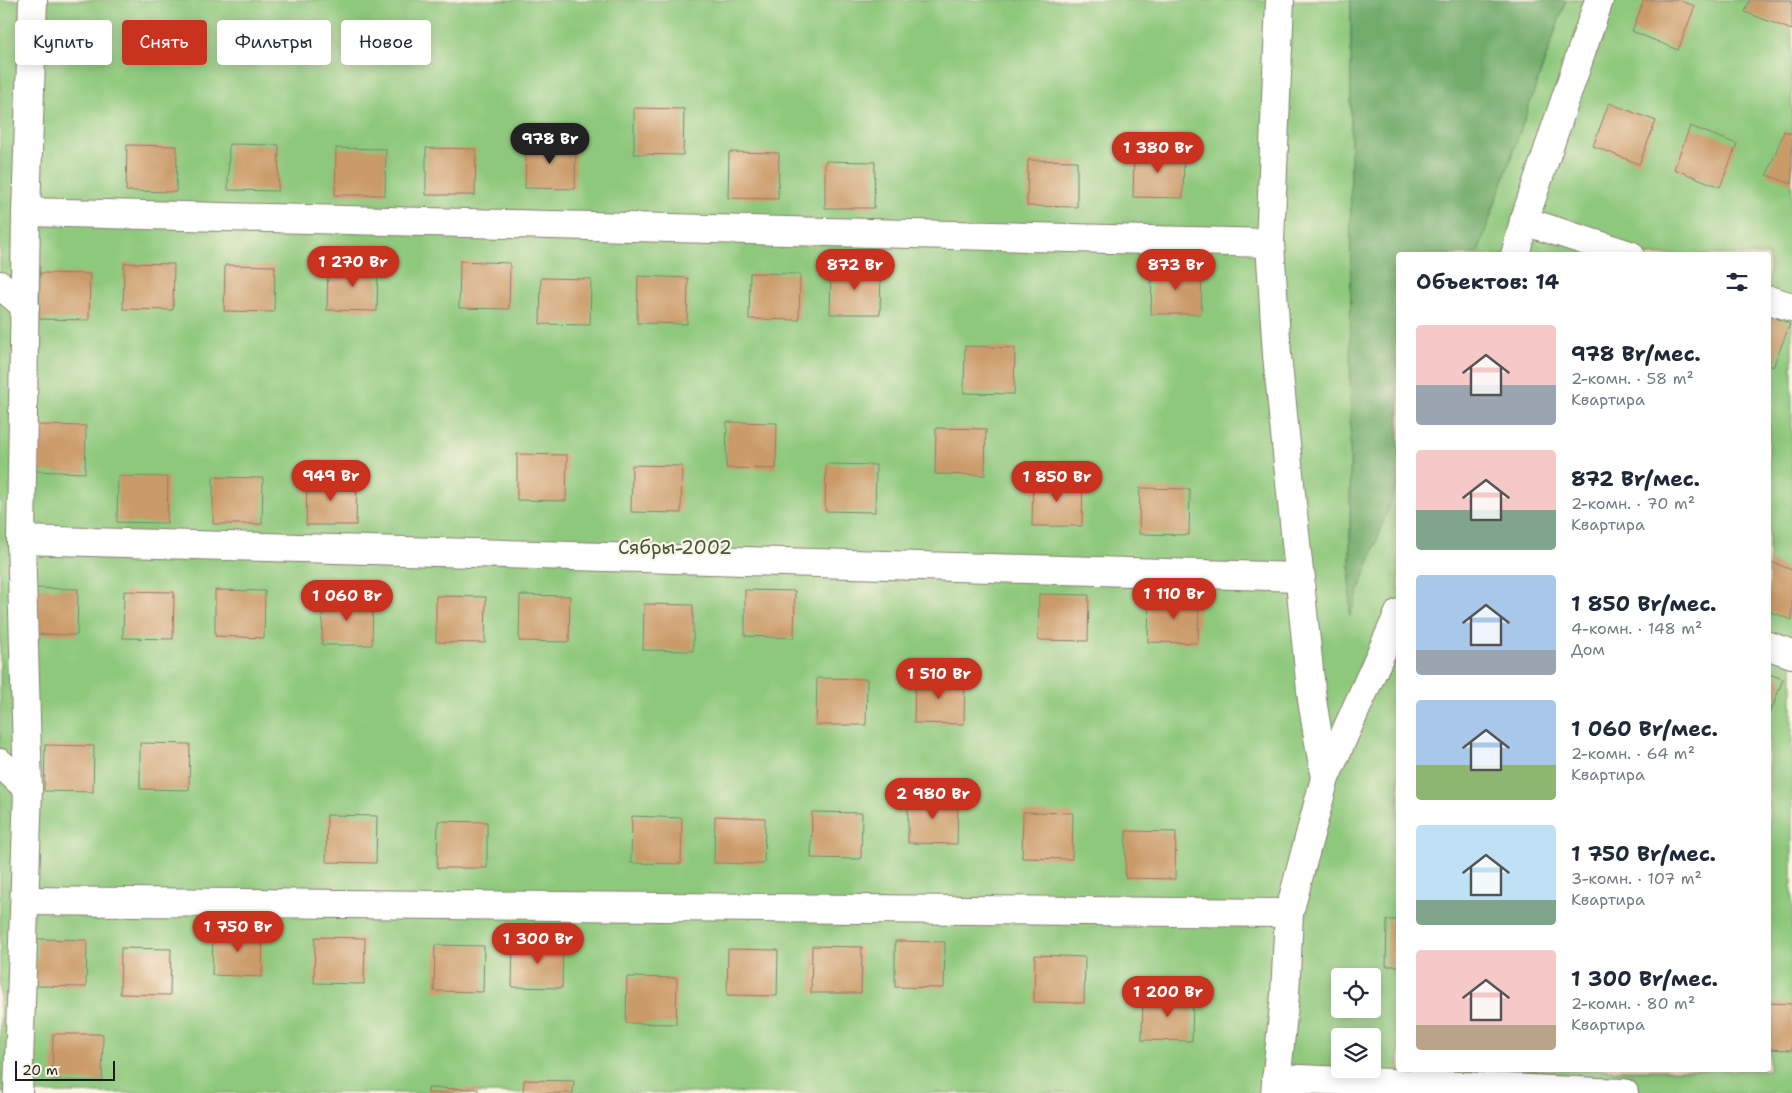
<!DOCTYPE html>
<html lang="ru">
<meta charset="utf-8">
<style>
body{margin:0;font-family:"Shantell Sans",sans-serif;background:#f2f2f3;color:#1f2937;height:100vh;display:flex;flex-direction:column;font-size:19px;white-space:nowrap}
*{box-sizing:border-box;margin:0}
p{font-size:16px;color:#747a83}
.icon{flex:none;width:28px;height:28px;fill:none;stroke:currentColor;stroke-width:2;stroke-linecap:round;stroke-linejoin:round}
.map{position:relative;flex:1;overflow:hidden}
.drawer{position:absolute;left:1396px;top:252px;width:375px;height:820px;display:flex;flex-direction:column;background:#fff;border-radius:5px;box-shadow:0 2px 12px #0003}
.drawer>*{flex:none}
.top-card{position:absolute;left:15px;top:20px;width:475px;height:45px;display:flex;gap:10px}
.fabs{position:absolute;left:1331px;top:968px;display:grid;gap:10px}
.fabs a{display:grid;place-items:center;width:50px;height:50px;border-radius:5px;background:#fff;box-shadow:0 2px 12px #0003;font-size:25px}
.scale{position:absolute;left:15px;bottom:12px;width:100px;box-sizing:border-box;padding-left:5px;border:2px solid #1c1c1c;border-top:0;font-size:14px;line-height:18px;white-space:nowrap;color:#1c1c1c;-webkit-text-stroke:4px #fcf5e5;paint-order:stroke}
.price{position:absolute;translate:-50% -42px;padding:0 11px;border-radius:18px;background:#c8321e;color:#fff;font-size:16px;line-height:32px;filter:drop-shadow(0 1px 2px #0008)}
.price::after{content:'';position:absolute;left:50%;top:30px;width:15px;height:11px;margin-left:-8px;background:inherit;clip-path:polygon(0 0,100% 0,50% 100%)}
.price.on{background:#222;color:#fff}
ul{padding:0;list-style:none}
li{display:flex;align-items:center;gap:15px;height:125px;padding:0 20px}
li span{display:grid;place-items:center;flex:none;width:140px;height:100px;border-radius:5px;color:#555}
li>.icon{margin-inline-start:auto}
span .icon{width:60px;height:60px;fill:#fffc;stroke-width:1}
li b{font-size:21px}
h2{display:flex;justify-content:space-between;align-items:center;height:60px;padding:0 20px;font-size:21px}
.tag{padding:0 18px;border-radius:5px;background:#fff;box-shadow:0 2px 12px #0003;font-size:18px;line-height:45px}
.tag.on{background:#c8321e;color:#fff}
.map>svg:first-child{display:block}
.green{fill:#8dc87c;stroke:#54724c;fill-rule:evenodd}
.forest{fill:#72ac6c;stroke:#476444}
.building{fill:#ca9a67}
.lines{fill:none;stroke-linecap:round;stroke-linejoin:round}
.minor-casing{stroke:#887e70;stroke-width:30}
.minor{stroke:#fff;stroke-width:28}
.labels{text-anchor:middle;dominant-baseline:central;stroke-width:4.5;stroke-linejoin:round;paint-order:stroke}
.park-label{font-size:19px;fill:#44583e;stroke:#fcf5e5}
</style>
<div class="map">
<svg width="1792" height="1093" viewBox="0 0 1792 1093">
<rect width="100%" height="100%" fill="#fcf5e5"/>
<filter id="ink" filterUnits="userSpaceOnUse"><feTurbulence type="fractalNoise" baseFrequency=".02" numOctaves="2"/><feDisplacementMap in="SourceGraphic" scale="10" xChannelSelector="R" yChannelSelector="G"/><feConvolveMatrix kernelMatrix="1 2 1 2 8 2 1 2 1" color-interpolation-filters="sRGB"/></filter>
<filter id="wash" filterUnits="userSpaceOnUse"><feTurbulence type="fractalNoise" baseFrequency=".0096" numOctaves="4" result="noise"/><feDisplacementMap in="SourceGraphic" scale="20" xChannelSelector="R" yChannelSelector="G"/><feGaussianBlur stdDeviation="1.12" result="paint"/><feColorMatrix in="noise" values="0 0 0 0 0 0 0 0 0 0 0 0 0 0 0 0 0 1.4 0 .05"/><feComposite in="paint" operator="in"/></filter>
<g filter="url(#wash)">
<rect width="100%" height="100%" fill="#f5dfc4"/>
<!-- green -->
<path class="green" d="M0,0H1351L1350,614L1399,478V1070H1769V255H1477L1566,0H1792V1093H0ZM1340,976H1372V1009H1340ZM1340,1036H1372V1069H1340Z"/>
<!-- forest -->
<path class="forest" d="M1351,0H1566L1477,255H1399V478L1350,616Z"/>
<g id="blocks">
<!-- building -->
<g class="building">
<path d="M1644,0H1678L1695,6L1678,50L1632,31Z"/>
<path d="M1750,0H1792V30L1745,12Z"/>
<path d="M1609,103L1656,121L1639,164L1593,146Z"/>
<path d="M634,108L684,109L683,155L634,154Z"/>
<path d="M1690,126L1737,144L1720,187L1674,169Z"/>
<path d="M1784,131L1792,134V184L1767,175Z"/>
<path d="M526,141L576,142L575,189L525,188Z"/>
<path d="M229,144L279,145L278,191L228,190Z"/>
<path d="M127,145L177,146L176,192L126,191Z"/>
<path d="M336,148L386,149L385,195H335Z"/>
<path d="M426,148L476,149L475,195H426Z"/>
<path d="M1134,150L1184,151L1183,198L1133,197Z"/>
<path d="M729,152L779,153L778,199L728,198Z"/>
<path d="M1028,160L1077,161V207L1027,206Z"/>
<path d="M825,161L875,162L874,208H825Z"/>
<path d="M460,261L510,263L509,309L459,308Z"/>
<path d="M124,263L174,264L173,310L123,309Z"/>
<path d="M328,264L378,265L377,311L327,310Z"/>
<path d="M225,265L275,266L274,312L224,311Z"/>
<path d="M831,267L881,268L880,314H830Z"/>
<path d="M1152,267L1202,268L1201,314H1151Z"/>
<path d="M40,273L90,274L89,320L39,319Z"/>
<path d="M750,273L800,274L799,320L749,319Z"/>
<path d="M638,276L688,278L687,324L637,323Z"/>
<path d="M541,278L591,279L590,325L540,324Z"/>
<path d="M1769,315L1790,324L1773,367L1769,365Z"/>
<path d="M965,346L1015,348L1014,394L964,393Z"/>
<path d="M727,422L777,423L776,469L726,468Z"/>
<path d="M36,425L86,426L85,473L35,471Z"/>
<path d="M936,428L986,429L985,475L935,474Z"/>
<path d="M517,454L567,455L566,501L517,500Z"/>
<path d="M826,464L876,465L875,512L825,511Z"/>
<path d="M632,465L682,466L681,513L631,512Z"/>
<path d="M118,476L168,477L167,523L117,522Z"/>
<path d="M213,477L263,478L262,524H213Z"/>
<path d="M307,478L357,479L356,525H306Z"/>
<path d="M1033,479L1083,480L1082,526H1032Z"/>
<path d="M1140,488L1190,489L1189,535L1139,534Z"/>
<path d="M1769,561L1792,570V620L1769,611Z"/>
<path d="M28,588L78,589L77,635L27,634Z"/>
<path d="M215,590L265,591L264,638L215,636Z"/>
<path d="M745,590L795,591L794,638L745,636Z"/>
<path d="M124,591L174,592L173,639L123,638Z"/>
<path d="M1039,594L1089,595L1088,641L1038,640Z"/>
<path d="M520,595L570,596L569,642L519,641Z"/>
<path d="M436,596L486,597L485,643L436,642Z"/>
<path d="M1149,596L1199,597L1198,643L1148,642Z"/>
<path d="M323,598L373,599L372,645H322Z"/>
<path d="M644,604L693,605V651L643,650Z"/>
<path d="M1769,674L1783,679L1769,716Z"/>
<path d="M915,676L965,678L964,724L914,723Z"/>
<path d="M817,678L867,679L866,725H816Z"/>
<path d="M140,743L190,744L189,790L140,789Z"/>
<path d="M45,745L94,746L93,792L44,791Z"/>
<path d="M908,796L958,798L957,844L908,843Z"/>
<path d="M812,812L862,813L861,859L811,858Z"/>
<path d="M1023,812L1073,813L1072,859L1022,858Z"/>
<path d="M327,815L377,816L376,863L326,862Z"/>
<path d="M632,816L682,818L681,864L631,863Z"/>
<path d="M715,816L765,818L764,864L714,863Z"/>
<path d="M438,821L487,822V868H437Z"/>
<path d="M1126,831L1176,832L1175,879L1125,878Z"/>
<path d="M1387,920H1399V966H1386Z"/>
<path d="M213,929L263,930L262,977L212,975Z"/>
<path d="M315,937L365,938L364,984L314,983Z"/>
<path d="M37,939L87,940L86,987L36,986Z"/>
<path d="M513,941L563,942L562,988L512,987Z"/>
<path d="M895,941L945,942L944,988L895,987Z"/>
<path d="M435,945L484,946L483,992L434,991Z"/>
<path d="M812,946L862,947L861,993H811Z"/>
<path d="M121,948L171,949L170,995L120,994Z"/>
<path d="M728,949L778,950L777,996L727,995Z"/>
<path d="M1035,955L1085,957L1084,1003L1034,1002Z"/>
<path d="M627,977L677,978L676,1024L626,1023Z"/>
<path d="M1143,994L1193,995L1192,1041L1142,1040Z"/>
<path d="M1769,1003L1792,1004V1050L1769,1049Z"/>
<path d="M53,1034H103L102,1081L52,1080Z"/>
<path d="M524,1080L574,1081L573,1093H523Z"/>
<path d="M428,1088L478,1089V1093H428Z"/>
</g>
</g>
</g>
<g filter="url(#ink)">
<use href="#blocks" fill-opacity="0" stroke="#887e70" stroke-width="1"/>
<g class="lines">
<!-- minor casing -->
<g class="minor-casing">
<g id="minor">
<path d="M1280,0L1270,243L1277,355L1312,700L1325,778"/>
<path d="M26,212L1270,243"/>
<path d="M1524,221L1630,255"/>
<path d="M1515,255L1524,221L1599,0"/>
<path d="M0,285L25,306"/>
<path d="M1769,300L1792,307"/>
<path d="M21,540L1301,577"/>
<path d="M1769,646L1792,654"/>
<path d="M0,763L28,789"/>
<path d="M25,901L1289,913"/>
<path d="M1276,1078L1624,1093"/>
<path d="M18,1093L28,789L21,540L26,212L33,0"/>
<path d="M1275,1093L1285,995L1289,913L1325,778L1399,613"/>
</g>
</g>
<!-- minor -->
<use href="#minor" class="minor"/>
</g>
</g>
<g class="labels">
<!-- park labels -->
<g class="park-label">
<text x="675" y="547">Сябры-2002</text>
</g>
</g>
</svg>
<div class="fabs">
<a><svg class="icon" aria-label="locate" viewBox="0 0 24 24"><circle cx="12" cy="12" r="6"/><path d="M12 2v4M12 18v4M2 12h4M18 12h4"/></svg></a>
<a><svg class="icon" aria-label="layers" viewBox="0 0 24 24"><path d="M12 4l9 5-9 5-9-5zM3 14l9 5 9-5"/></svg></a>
</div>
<div class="scale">20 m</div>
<b class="price on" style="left:550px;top:165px">978 Br</b>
<b class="price" style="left:1158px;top:174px">1 380 Br</b>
<b class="price" style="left:353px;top:288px">1 270 Br</b>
<b class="price" style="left:855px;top:291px">872 Br</b>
<b class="price" style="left:1176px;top:291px">873 Br</b>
<b class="price" style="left:331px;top:502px">949 Br</b>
<b class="price" style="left:1057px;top:503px">1 850 Br</b>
<b class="price" style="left:1174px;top:620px">1 110 Br</b>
<b class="price" style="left:347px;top:622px">1 060 Br</b>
<b class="price" style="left:939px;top:700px">1 510 Br</b>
<b class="price" style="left:933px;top:820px">2 980 Br</b>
<b class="price" style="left:238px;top:953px">1 750 Br</b>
<b class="price" style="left:538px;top:965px">1 300 Br</b>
<b class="price" style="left:1168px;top:1018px">1 200 Br</b>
<div class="top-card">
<a class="tag">Купить</a>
<a class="tag on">Снять</a>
<a class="tag">Фильтры</a>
<a class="tag">Новое</a>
</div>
<section class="drawer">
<h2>Объектов: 14<svg class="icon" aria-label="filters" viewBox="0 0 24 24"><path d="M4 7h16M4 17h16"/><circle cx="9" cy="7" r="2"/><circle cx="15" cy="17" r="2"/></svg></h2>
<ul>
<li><span style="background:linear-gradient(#f6c9c9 60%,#9aa5b1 0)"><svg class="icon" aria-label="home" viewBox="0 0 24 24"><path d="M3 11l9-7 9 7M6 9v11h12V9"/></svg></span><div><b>978 Br/мес.</b><p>2-комн. · 58 m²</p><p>Квартира</p></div></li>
<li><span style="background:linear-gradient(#f6c9c9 60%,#7fa58c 0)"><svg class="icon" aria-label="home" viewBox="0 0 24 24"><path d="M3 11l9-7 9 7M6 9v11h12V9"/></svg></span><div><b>872 Br/мес.</b><p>2-комн. · 70 m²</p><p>Квартира</p></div></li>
<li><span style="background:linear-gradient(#a9c7e8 75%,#9aa5b1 0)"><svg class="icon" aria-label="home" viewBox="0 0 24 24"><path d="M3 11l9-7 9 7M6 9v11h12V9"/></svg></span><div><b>1 850 Br/мес.</b><p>4-комн. · 148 m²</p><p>Дом</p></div></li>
<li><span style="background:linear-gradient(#a9c7e8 65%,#8fb573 0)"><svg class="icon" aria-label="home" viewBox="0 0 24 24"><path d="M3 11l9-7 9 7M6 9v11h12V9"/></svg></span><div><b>1 060 Br/мес.</b><p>2-комн. · 64 m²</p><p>Квартира</p></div></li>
<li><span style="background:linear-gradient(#bfe0f5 75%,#7fa58c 0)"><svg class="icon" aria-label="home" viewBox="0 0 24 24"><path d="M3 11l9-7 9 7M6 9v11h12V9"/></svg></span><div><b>1 750 Br/мес.</b><p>3-комн. · 107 m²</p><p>Квартира</p></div></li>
<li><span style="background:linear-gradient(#f6c9c9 75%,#b9a48a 0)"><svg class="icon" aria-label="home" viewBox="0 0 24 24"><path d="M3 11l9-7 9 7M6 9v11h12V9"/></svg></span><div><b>1 300 Br/мес.</b><p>2-комн. · 80 m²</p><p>Квартира</p></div></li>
</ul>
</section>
</div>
